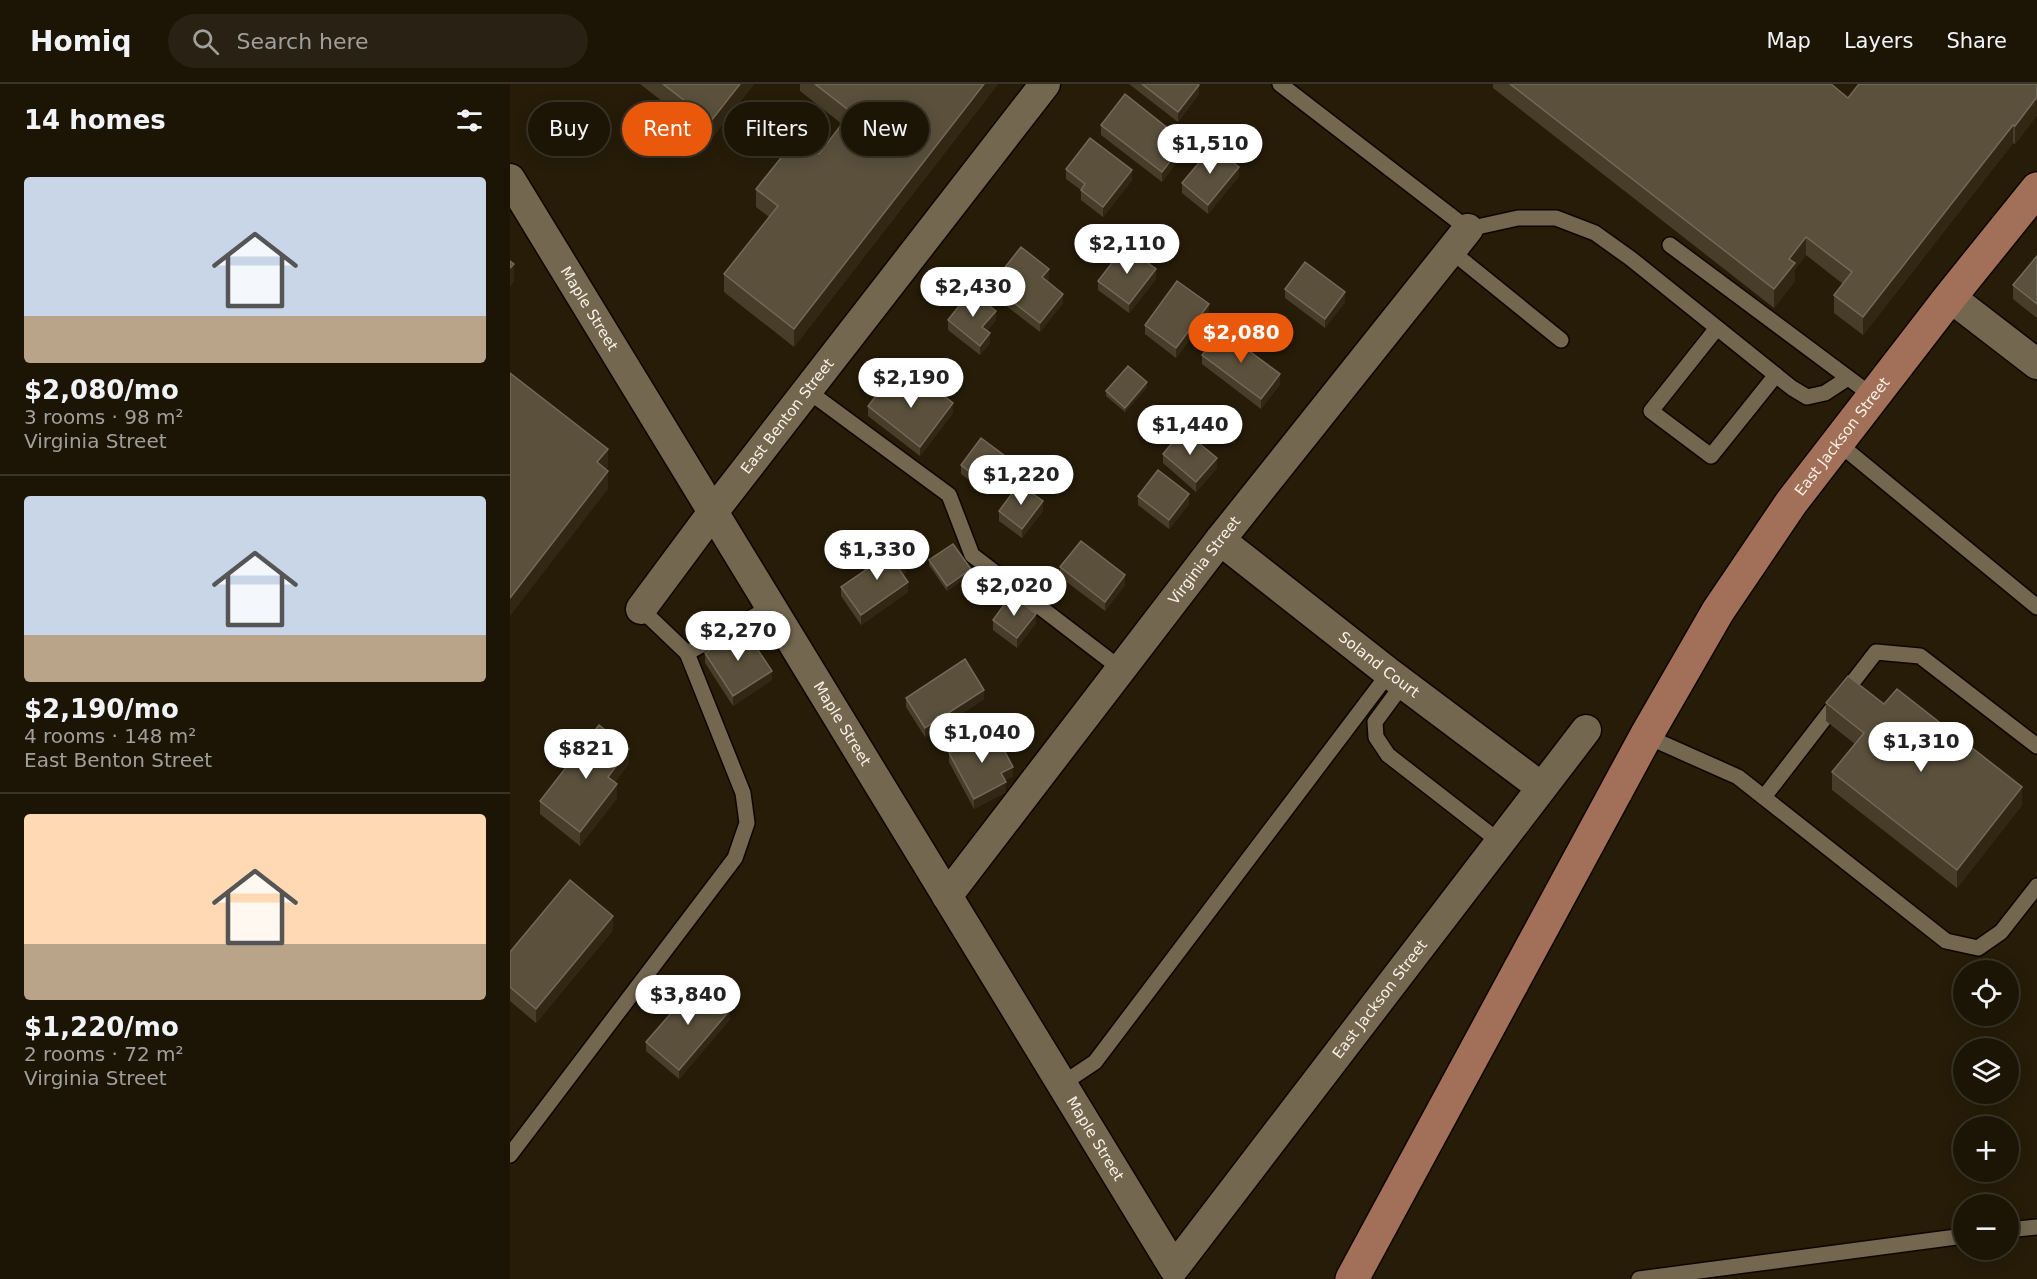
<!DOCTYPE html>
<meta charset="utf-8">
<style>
body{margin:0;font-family:"DejaVu Sans",sans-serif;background:#292214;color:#f1f3f6;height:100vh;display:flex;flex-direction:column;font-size:22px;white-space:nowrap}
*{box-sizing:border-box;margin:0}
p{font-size:20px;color:#a09f9b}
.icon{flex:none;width:33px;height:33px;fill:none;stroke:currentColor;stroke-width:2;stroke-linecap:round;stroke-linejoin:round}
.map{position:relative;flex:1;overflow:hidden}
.sheet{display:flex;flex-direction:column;background:#1c1506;width:510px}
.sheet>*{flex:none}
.hud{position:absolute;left:18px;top:18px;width:570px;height:54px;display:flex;gap:12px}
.tools{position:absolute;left:1443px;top:876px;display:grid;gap:12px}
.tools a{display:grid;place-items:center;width:66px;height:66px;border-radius:50%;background:#1c1506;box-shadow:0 3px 15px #0003,0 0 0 2px #3a3428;font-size:30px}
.price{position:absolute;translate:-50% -51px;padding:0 14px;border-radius:21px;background:#fff;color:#222;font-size:20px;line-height:39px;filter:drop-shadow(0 2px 3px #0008)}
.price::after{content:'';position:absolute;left:50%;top:36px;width:18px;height:14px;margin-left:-9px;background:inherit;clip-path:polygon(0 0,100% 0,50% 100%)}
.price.active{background:#ea580c;color:#fff}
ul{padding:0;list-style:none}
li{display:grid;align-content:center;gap:12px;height:318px;padding:0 24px}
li+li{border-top:2px solid #3a3428}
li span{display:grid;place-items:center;height:186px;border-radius:6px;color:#555}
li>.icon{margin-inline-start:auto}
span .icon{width:108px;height:108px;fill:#fffc;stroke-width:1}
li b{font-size:26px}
h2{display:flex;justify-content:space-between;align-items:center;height:72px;padding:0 24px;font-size:26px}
.pill{padding:0 21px;border-radius:27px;background:#1c1506;box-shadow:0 3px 15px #0003,0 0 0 2px #3a3428;font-size:21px;line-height:54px}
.pill.active{background:#ea580c;color:#fff}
header{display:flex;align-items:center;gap:36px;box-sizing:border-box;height:84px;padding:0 30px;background:#1c1506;border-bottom:2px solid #3a3428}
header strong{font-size:28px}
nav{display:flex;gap:33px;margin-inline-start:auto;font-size:21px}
.search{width:420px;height:54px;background:#292214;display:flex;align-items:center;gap:15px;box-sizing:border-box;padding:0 21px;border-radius:33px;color:#a09f9b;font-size:22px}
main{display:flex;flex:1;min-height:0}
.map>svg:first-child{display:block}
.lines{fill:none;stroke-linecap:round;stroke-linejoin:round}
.lane-casing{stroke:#0f0600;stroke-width:18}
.street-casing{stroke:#0f0600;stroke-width:33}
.primary-casing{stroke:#0f0600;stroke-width:36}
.lane{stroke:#736750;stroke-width:15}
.street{stroke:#736750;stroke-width:30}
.primary{stroke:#a27058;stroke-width:33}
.wall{fill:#473d28}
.shaded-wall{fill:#322713}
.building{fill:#5a503c;stroke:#736957;stroke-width:1.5}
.labels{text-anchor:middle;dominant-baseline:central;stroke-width:6;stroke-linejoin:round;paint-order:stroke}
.street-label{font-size:15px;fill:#f8f1e4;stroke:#0c0702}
</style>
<header>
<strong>Homiq</strong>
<div class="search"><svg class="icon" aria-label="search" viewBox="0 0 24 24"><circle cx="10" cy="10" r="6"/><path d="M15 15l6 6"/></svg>Search here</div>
<nav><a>Map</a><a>Layers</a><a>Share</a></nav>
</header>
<main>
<section class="sheet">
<h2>14 homes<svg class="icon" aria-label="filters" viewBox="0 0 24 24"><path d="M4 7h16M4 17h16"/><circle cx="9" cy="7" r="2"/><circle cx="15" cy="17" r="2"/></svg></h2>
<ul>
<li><span style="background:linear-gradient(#c9d6e8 75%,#b9a48a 0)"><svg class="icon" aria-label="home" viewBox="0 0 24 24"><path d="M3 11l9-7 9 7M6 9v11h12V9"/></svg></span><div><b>$2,080/mo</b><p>3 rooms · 98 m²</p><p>Virginia Street</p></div></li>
<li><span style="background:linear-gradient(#c9d6e8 75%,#b9a48a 0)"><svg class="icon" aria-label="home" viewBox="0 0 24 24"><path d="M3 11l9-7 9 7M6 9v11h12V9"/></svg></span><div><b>$2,190/mo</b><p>4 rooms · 148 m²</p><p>East Benton Street</p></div></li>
<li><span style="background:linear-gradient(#ffd9b3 70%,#b9a48a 0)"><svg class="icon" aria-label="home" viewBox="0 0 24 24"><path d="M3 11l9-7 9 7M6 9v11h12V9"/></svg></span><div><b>$1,220/mo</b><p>2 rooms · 72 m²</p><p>Virginia Street</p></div></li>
</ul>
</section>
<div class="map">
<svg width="1527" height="1195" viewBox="0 0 1527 1195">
<rect width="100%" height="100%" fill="#261c08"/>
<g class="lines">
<!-- lane casing -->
<g class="lane-casing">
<g id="lane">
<path d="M770,0L958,145L1008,134H1046L1085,149L1120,174L1282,304L1297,313L1315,309L1338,294"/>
<path d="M1160,161L1364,313"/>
<path d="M941,167L1051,256"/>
<path d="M1207,244L1141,327L1201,372L1266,291"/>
<path d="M298,307L439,411L462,471L611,585"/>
<path d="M1328,359L1527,523"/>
<path d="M131,525L177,569L261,523"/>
<path d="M893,600L865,638L866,653L878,671L990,758"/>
<path d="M1136,652L1228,693L1436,857L1468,864L1491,848L1527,802"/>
<path d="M1254,713L1366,568L1410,572L1527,662"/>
<path d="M552,1000L585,978L879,589"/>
<path d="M0,1071L225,774L237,739L233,709L177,569"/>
<path d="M1498,1146L1527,1143"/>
<path d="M1129,1195L1454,1152"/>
</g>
</g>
<!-- street casing -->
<g class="street-casing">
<g id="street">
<path id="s1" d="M0,95L664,1184L1076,646"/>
<path d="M1440,213L1527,280"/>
<path id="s2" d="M710,456L879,589L1031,703"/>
<path id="s3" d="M131,525L203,428L535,0"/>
<path id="s4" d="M437,812L710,456L958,145"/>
</g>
</g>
<!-- primary casing -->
<g class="primary-casing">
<g id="primary">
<path id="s5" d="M842,1195L1136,652L1208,527L1281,419L1440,213L1527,105"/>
</g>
</g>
<!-- lane -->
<use href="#lane" class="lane"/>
<!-- street -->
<use href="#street" class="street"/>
<!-- primary -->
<use href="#primary" class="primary"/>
</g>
<!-- wall -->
<g class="wall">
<path d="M130,0H244L201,55Z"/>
<path d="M290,0H488L284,263L214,208V190L259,133L246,123V105L309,70L332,40L290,7Z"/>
<path d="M619,0H688L689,10L668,38Z"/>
<path d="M983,0H1321L1338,14L1527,0V31L1505,60L1503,59L1353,251L1324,229V211L1333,200L1296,171L1285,185V197L1264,224L983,4Z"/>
<path d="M591,41L675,67L652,98L591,51Z"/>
<path d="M556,85L622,96L593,133L571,116V106L556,95Z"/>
<path d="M729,92L698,130L672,109V99Z"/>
<path d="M1527,172V234L1503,215V201Z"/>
<path d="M539,194L537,197L553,219L530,248L481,210V201Z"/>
<path d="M646,195L619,229L588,206V197Z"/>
<path d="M775,205L835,218L815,244L775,214Z"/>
<path d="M699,229L666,274L635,250V241Z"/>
<path d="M438,236H486L477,247L480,259L470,271L438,246Z"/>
<path d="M692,271L770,300L751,325L692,280Z"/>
<path d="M637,303L615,328L596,312V307Z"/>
<path d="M402,310L443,329L410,372L358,332V322Z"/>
<path d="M653,370L707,384L686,408L653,379Z"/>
<path d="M451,381L499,384L478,411L451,390Z"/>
<path d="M628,412L679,420L659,445L628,421Z"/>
<path d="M489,427H533L512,454L489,437Z"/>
<path d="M419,476L461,490L437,507L419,481Z"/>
<path d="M354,481L396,489L393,491L398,508L351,541L331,512V503L354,487Z"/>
<path d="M550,483L615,501L595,527L550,493Z"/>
<path d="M483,536L526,539L507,564L483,546Z"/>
<path d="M195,569L262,596L223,622L195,579Z"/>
<path d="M396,614L474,615L415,653L396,623Z"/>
<path d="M1316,619L1374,620L1512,721L1447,804L1322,706V688L1345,660L1316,637Z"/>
<path d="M439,669L503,692L495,696L496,708L464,725L439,678Z"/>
<path d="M119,679L105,698L107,714L70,762L30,730V717Z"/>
<path d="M103,846L26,939L0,917V868Z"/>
<path d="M220,935L169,995L136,967V958Z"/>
</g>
<!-- shaded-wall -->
<g class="shaded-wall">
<path d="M230,0H244L201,55V37Z"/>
<path d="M474,0H488L284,263V245Z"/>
<path d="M689,1V10L668,38V28Z"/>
<path d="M1527,13V31L1505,60V42Z"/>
<path d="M1503,41V59L1353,251V233Z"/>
<path d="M675,58V67L652,98V88Z"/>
<path d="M729,83V92L698,130V121Z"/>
<path d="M622,86V96L593,133V123Z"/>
<path d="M1296,153V171L1285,185V197L1264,224V205L1279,175Z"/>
<path d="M4,180V198L0,202V184Z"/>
<path d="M539,185V194L532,203V193Z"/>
<path d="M646,185V195L619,229V220Z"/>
<path d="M835,208V218L815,244V235Z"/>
<path d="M553,210V219L530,248V239Z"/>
<path d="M699,220V229L666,274V264Z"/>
<path d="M486,227V236L472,253V243Z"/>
<path d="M480,249V259L470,271V262Z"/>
<path d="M770,290V300L751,325V315Z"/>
<path d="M637,298V303L615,328V324Z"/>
<path d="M443,319V329L410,372V363Z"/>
<path d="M98,365V383L87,396V378Z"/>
<path d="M707,374V384L686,408V398Z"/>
<path d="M499,375V384L478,411V402Z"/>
<path d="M98,387V405L0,532V514Z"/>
<path d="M679,410V420L659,445V436Z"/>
<path d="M533,417V427L512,454V445Z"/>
<path d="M396,480V489L389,494V485Z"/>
<path d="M461,485V490L437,507V502Z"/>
<path d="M615,491V501L595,527V518Z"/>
<path d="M398,498V508L351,541V531Z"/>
<path d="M526,530V539L507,564V554Z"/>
<path d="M262,587V596L223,622V612Z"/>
<path d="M474,606V615L415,653V644Z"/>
<path d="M119,665V679L98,707V693Z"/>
<path d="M503,683V692L491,698V689Z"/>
<path d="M496,698V708L464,725V715Z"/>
<path d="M107,700V714L70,762V748Z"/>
<path d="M1512,703V721L1447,804V786Z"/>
<path d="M103,832V846L26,939V925Z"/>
<path d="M220,926V935L169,995V986Z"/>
</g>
<!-- building -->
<g class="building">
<path d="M153,0H230L201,37Z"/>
<path d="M305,0H474L284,245L214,190L268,122L246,105L287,54L309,70L341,28Z"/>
<path d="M632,0H688L689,1L668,28Z"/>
<path d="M1000,0H1321L1338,14L1349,0H1527V13L1505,42L1503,41L1353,233L1324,211L1342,188L1296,153L1279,175L1285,179L1264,205Z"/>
<path d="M615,10L675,58L652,88L591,41Z"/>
<path d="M580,54L622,86L593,123L571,106L575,100L556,85Z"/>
<path d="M703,62L729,83L698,121L672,99Z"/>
<path d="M615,162L646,185L619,220L588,197Z"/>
<path d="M511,163L539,185L532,193L553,210L530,239L481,201Z"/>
<path d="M1527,172V220L1503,201Z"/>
<path d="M0,177L4,180L0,184Z"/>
<path d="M795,178L835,208L815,235L775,205Z"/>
<path d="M667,197L699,220L666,264L635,241Z"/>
<path d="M461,207L486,227L472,243L480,249L470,262L438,236Z"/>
<path d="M711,246L770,290L751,315L692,271Z"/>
<path d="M618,282L637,298L615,324L596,307Z"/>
<path d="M0,289L98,365L87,378L98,387L0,514Z"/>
<path d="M380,294L402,310L413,296L443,319L410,363L358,322Z"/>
<path d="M673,346L707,374L686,398L653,370Z"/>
<path d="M471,354L499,375L478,402L451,381Z"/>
<path d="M648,386L679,410L659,436L628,412Z"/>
<path d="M509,400L533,417L512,445L489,427Z"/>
<path d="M571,457L615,491L595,518L550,483Z"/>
<path d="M443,460L461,485L437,502L419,476Z"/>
<path d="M383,461L396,480L389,485L398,498L351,531L331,503L357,485L354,481Z"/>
<path d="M501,511L526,530L507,554L483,536Z"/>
<path d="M234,545L262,587L223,612L195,569Z"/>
<path d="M455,575L474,606L415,644L396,614Z"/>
<path d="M1338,592L1374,620L1387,605L1512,703L1447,786L1322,688L1354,649L1316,619Z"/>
<path d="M89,641L119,665L98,693L107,700L70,748L30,717Z"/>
<path d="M483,645L503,683L491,689L496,698L464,715L439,669Z"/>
<path d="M60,796L103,832L26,925L0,903V868Z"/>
<path d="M188,898L220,926L169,986L136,958Z"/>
</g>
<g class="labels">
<!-- street labels -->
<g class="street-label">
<text stroke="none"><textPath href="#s1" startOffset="152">Maple Street</textPath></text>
<text stroke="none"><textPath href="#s3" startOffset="242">East Benton Street</textPath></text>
<text stroke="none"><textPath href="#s5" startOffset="976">East Jackson Street</textPath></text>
<text stroke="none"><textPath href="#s4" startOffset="423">Virginia Street</textPath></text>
<text stroke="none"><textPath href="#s2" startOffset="202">Soland Court</textPath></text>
<text stroke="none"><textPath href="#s1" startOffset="638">Maple Street</textPath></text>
<text stroke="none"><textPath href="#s1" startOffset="1614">East Jackson Street</textPath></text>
<text stroke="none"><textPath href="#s1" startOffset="1124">Maple Street</textPath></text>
</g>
</g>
</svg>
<div class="tools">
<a><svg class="icon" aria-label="locate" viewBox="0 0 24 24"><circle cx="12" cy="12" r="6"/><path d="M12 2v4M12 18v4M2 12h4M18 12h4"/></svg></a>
<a><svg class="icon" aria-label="layers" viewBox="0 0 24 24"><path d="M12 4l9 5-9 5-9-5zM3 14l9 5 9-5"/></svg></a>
<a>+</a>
<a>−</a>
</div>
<b class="price" style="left:700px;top:91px">$1,510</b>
<b class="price" style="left:617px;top:191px">$2,110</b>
<b class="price" style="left:463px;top:234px">$2,430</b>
<b class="price active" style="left:731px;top:280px">$2,080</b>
<b class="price" style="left:401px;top:325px">$2,190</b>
<b class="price" style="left:680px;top:372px">$1,440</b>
<b class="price" style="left:511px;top:422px">$1,220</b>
<b class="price" style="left:367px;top:497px">$1,330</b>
<b class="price" style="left:504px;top:533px">$2,020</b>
<b class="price" style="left:228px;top:578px">$2,270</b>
<b class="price" style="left:472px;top:680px">$1,040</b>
<b class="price" style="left:1411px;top:689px">$1,310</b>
<b class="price" style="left:76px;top:696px">$821</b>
<b class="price" style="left:178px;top:942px">$3,840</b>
<div class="hud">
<a class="pill">Buy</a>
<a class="pill active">Rent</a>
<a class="pill">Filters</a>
<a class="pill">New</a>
</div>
</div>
</main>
